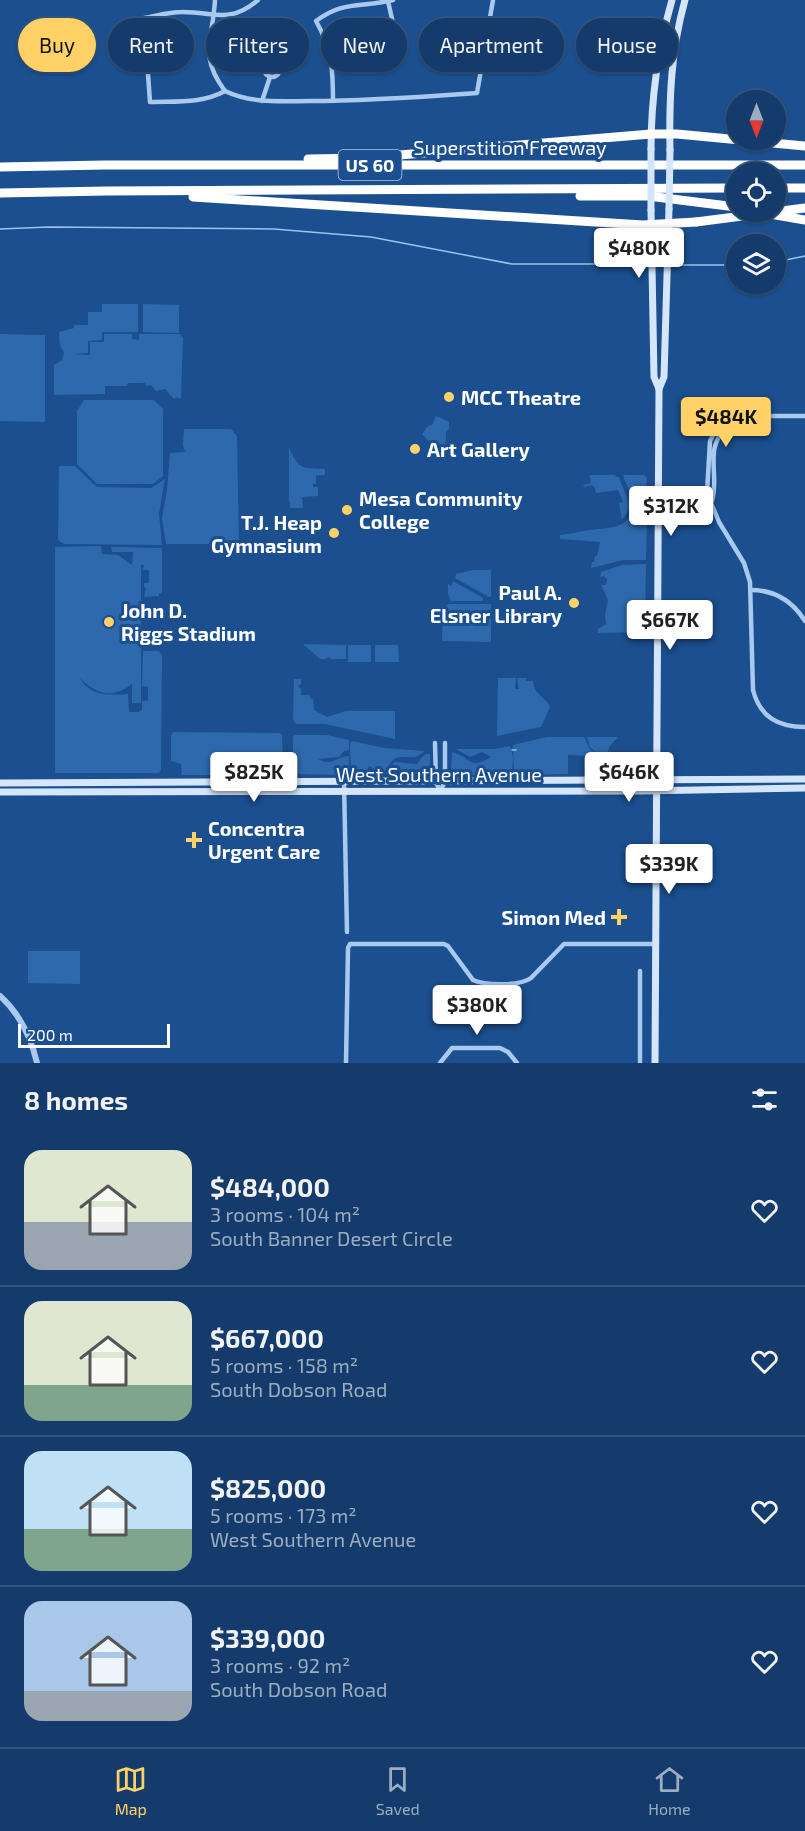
<!DOCTYPE html>
<meta charset="utf-8">
<style>
body{margin:0;font-family:"Exo 2",sans-serif;background:#1d4271;color:#f1f3f6;height:100vh;display:flex;flex-direction:column;font-size:22px;white-space:nowrap}
*{box-sizing:border-box;margin:0}
p{font-size:20px;color:#9dadc1}
.icon{flex:none;width:33px;height:33px;fill:none;stroke:currentColor;stroke-width:2;stroke-linecap:round;stroke-linejoin:round}
.map{position:relative;height:1063px;overflow:hidden}
.side{display:flex;flex-direction:column;background:#143b6b;flex:1}
.side>*{flex:none}
.top-card{position:absolute;left:18px;top:18px;width:770px;height:54px;display:flex;gap:12px}
.needle{width:39px;rotate:180deg}
.controls{position:absolute;left:726px;top:90px;display:grid;gap:12px}
.controls a{display:grid;place-items:center;width:60px;height:60px;border-radius:50%;background:#143b6b;box-shadow:0 2px 4px #0004,0 0 0 2px #33557e;font-size:30px}
.scale{position:absolute;left:18px;bottom:15px;width:152px;box-sizing:border-box;padding-left:6px;border:3px solid #fff;border-top:0;font-size:16px;line-height:21px;white-space:nowrap;color:#fff;-webkit-text-stroke:4px #1b4f8f;paint-order:stroke}
.price{position:absolute;translate:-50% -51px;padding:0 14px;border-radius:6px;background:#fff;color:#222;font-size:20px;line-height:39px;filter:drop-shadow(0 2px 3px #0008)}
.price::after{content:'';position:absolute;left:50%;top:36px;width:18px;height:14px;margin-left:-9px;background:inherit;clip-path:polygon(0 0,100% 0,50% 100%)}
.price.current{background:#ffd166;color:#111}
ul{padding:0;list-style:none}
li{display:flex;align-items:center;gap:18px;height:150px;padding:0 24px}
li+li{border-top:2px solid #33557e}
li span{display:grid;place-items:center;flex:none;width:168px;height:120px;border-radius:18px;color:#555}
li>.icon{margin-inline-start:auto}
span .icon{width:72px;height:72px;fill:#fffc;stroke-width:1}
li b{font-size:26px}
h2{display:flex;justify-content:space-between;align-items:center;height:72px;padding:0 24px;font-size:26px}
.chip{padding:0 21px;border-radius:27px;background:#143b6b;box-shadow:0 2px 4px #0004,0 0 0 2px #33557e;font-size:21px;line-height:54px}
.chip.current{background:#ffd166;color:#111}
.tab-bar{display:flex;justify-content:space-around;align-items:center;height:84px;border-top:2px solid #33557e;background:#143b6b;font-size:16px;color:#9dadc1}
.tab-bar a{display:grid;justify-items:center;gap:3px}
.tab-bar .current{color:#ffd166}
.map>svg:first-child{display:block}
.green{fill:#2e69ad}
.lines{fill:none;stroke-linecap:round;stroke-linejoin:round}
.stream{stroke:#9cc4f0;stroke-width:1.5}
.minor{stroke:#a9c9ee;stroke-width:4.5}
.tertiary{stroke:#a9c9ee;stroke-width:6}
.secondary{stroke:#d6e6fa;stroke-width:7}
.motorway{stroke:#fff;stroke-width:9}
.secondary-bridge{stroke:#d6e6fa;stroke-width:7}
.motorway-bridge{stroke:#fff;stroke-width:9}
.poi-dot{fill:#ffd166;stroke:#1b4f8f;stroke-width:2}
.labels{text-anchor:middle;dominant-baseline:central;stroke-width:6;stroke-linejoin:round;paint-order:stroke}
.shield{fill:#1b4f8f;stroke:#bbcadd;stroke-width:1.5}
.shield-label{font-size:18px;font-weight:bold;fill:#fff}
.street-label{font-size:20px;fill:#fff;stroke:#1b4f8f}
.poi-label{font-size:20px;font-weight:bold;fill:#fff;stroke:#1b4f8f;text-anchor:start}
</style>
<div class="map">
<svg width="805" height="1063" viewBox="0 0 805 1063">
<rect width="100%" height="100%" fill="#1b4f8f"/>
<!-- green -->
<g class="green">
<path d="M102,304H138V332H102V340L88,341V353L74,354L90,355V342H104V334H132V339L139,340V334H180L183,338L181,396L180,399L177,397L174,399L165,389L156,391L151,385L147,386L145,383H129L126,386H105V394L54,395V365L62,360L64,352L60,346L59,332L74,328V325H88V312H102Z"/>
<path d="M143,304L179,305V333L143,332Z"/>
<path d="M0,334L45,335V422L0,421Z"/>
<path d="M84,400H154L163,409V476L153,484H97L77,464V411Z"/>
<path d="M436,416L449,422V429L446,432L445,459L422,434L428,426L432,425Z"/>
<path d="M184,429H231L237,436L239,544H166L162,518L167,489L170,453L185,452L183,445Z"/>
<path d="M289,448C299,469 300,468 325,469V475H316V484H313V487H318V496L302,497L303,508H290V502L289,501Z"/>
<path d="M59,466H75L97,487L151,488L165,479L159,514L162,545L64,544L58,540Z"/>
<path d="M589,475H615L616,477H619C623,492 637,506 622,519L619,503L623,502L618,490L596,493L595,488L592,485L584,487L583,485L591,483Z"/>
<path d="M623,475H644L647,478L643,513L647,518L646,560H623L591,568L592,562H594L595,556H597L600,542L560,539V535C570,534 579,532 588,530C608,528 635,529 633,502C632,492 625,484 623,475Z"/>
<path d="M101,546L102,554L118,555L132,565L133,552H112L111,547L162,548V593L159,594V596L144,597L146,588L144,587V583H149V570H143L144,565H141V703H132V684C111,700 97,694 80,678C90,697 110,695 128,694L129,712H138L142,710V701L148,700V687L142,686L143,651H159L162,656L161,770L159,773H55V547Z"/>
<path d="M646,564L645,632L598,633V629L606,624L605,615L608,600L601,585H606L607,579L604,576L600,577L601,572L622,565Z"/>
<path d="M474,570H491V596L489,597L455,578L456,574Z"/>
<path d="M453,581L483,598V601H451L448,594V584L451,586Z"/>
<path d="M448,604H491V642L442,641L443,612Z"/>
<path d="M303,644L346,645V659H331L329,657L326,659H320Z"/>
<rect x="348" y="645" width="23" height="17"/>
<path d="M375,645H398L399,662H375Z"/>
<path d="M498,678H516L515,689H519L517,678H526V681H533C535,697 545,695 550,707L541,727L497,736Z"/>
<path d="M294,679H301V684L298,686L301,689V695H309L311,699H313L314,710L327,717L346,711H395V739L325,724H296L293,719Z"/>
<path d="M173,732L279,733L282,735L283,761L272,762L271,775H182L181,764L171,761V736Z"/>
<path d="M295,735H327L349,740V750L344,751L339,757L318,759C332,767 337,756 349,756V775L293,774V737Z"/>
<path d="M547,737H584L590,749L596,753L592,756L568,755V774L514,775L513,745Z"/>
<path d="M587,737H618L609,747L606,762L590,747Z"/>
<path d="M352,741L384,748L425,751L416,757C400,758 394,753 386,771L372,772V767L369,766L365,775H351L350,743Z"/>
<path d="M510,746L513,757L512,775H454L451,773L452,752C472,757 468,771 491,757L482,752L470,757L456,749H494Z"/>
<path d="M426,754H430V773L428,774L388,771L394,762L417,764L422,757Z"/>
<path d="M28,951H80V984L28,983Z"/>
</g>
<g class="lines">
<!-- stream -->
<g class="stream">
<path d="M0,229L49,227L274,229L371,237L512,264H641"/>
<path d="M776,262L805,256"/>
<path d="M680,265H736"/>
<path d="M512,750H516"/>
<path d="M512,772H515"/>
</g>
<!-- minor -->
<g class="minor">
<path d="M215,0C213,40 198,55 225,91"/>
<path d="M258,0C229,25 213,11 181,12C169,12 156,16 144,18L150,102C176,101 201,104 225,91C252,104 281,101 311,101C366,101 421,97 477,93L493,0"/>
<path d="M388,1L394,28"/>
<circle cx="475" cy="28" r="8"/>
<circle cx="396" cy="36" r="8"/>
<circle cx="272" cy="69" r="8"/>
<path d="M262,101L270,77"/>
<path d="M333,101C333,69 332,49 316,21C344,0 360,8 393,0"/>
<path d="M725,423L746,416H805"/>
<path d="M712,501C717,485 712,468 714,451C715,441 722,433 725,423L718,426L710,441L707,493L719,522L744,563L750,582L753,690C760,717 778,727 805,727"/>
<path d="M751,590C775,590 793,602 805,621"/>
<path d="M435,743L436,782L440,791"/>
<path d="M344,782L347,932"/>
<path d="M440,791L445,782V743"/>
<path d="M346,1063L348,948L350,944H444L448,946L473,980C486,986 520,986 531,978L564,944H656"/>
<path d="M440,1063L452,1048H500L508,1052L517,1063"/>
<path d="M640,1063V971"/>
</g>
<!-- tertiary -->
<path class="tertiary" d="M0,996C20,1014 31,1037 37,1063"/>
<!-- secondary -->
<g class="secondary">
<path d="M651,149C651,99 658,49 672,0"/>
<path d="M670,150C669,99 671,50 685,0"/>
<path d="M651,210L654,377L659,389L655,1063"/>
<path d="M659,389L664,377L669,209"/>
<path d="M0,783L805,779"/>
<path d="M0,792L641,791L805,788"/>
</g>
<!-- motorway -->
<g class="motorway">
<path d="M308,159L364,158L651,134H677L805,146"/>
<path d="M0,167L105,165H805"/>
<path d="M776,188H805"/>
<path d="M0,193L107,191L736,188"/>
<path d="M580,196H648L736,207"/>
<path d="M193,197L643,225L696,222"/>
<path d="M770,214L805,220"/>
</g>
<!-- secondary-bridge -->
<g class="secondary-bridge">
<path d="M669,209L670,150"/>
<path d="M651,210V149"/>
</g>
<!-- motorway-bridge -->
<path class="motorway-bridge" d="M696,222L805,208"/>
</g>
<!-- markers -->
<g class="poi-dot">
<circle cx="449" cy="397" r="6"/>
<circle cx="415" cy="449" r="6"/>
<circle cx="347" cy="510" r="6"/>
<circle cx="334" cy="533" r="6"/>
<circle cx="574" cy="603" r="6"/>
<circle cx="109" cy="622" r="6"/>
<path d="M191 831h6v6h6v6h-6v6h-6v-6h-6v-6h6z"/>
<path d="M616 908h6v6h6v6h-6v6h-6v-6h-6v-6h6z"/>
</g>
<g class="labels">
<!-- shield labels -->
<rect class="shield" x="338.5" y="150" width="63" height="30" rx="4.5"/>
<g class="shield-label">
<text x="370" y="165">US 60</text>
</g>
<!-- street labels -->
<g class="street-label">
<text x="510" y="147">Superstition Freeway</text>
<text x="439" y="774">West Southern Avenue</text>
</g>
<!-- poi labels -->
<g class="poi-label">
<text x="461" y="397">MCC Theatre</text>
<text x="427" y="449">Art Gallery</text>
<text x="359" y="498">Mesa Community<tspan x="359" dy="23">College</tspan></text>
<text x="322" y="522" text-anchor="end">T.J. Heap<tspan x="322" dy="23">Gymnasium</tspan></text>
<text x="562" y="592" text-anchor="end">Paul A.<tspan x="562" dy="23">Elsner Library</tspan></text>
<text x="121" y="610">John D.<tspan x="121" dy="23">Riggs Stadium</tspan></text>
<text x="208" y="828">Concentra<tspan x="208" dy="23">Urgent Care</tspan></text>
<text x="606" y="917" text-anchor="end">Simon Med</text>
</g>
</g>
</svg>
<div class="controls">
<a><svg class="needle" viewBox="-14 -14 28 28"><path d="M0-13l5 13h-10z" fill="#e53935"/><path d="M0 13l5-13h-10z" fill="#9dadc1"/></svg></a>
<a><svg class="icon" aria-label="locate" viewBox="0 0 24 24"><circle cx="12" cy="12" r="6"/><path d="M12 2v4M12 18v4M2 12h4M18 12h4"/></svg></a>
<a><svg class="icon" aria-label="layers" viewBox="0 0 24 24"><path d="M12 4l9 5-9 5-9-5zM3 14l9 5 9-5"/></svg></a>
</div>
<div class="scale">200 m</div>
<b class="price" style="left:639px;top:279px">$480K</b>
<b class="price current" style="left:726px;top:448px">$484K</b>
<b class="price" style="left:671px;top:537px">$312K</b>
<b class="price" style="left:670px;top:651px">$667K</b>
<b class="price" style="left:254px;top:803px">$825K</b>
<b class="price" style="left:629px;top:803px">$646K</b>
<b class="price" style="left:669px;top:895px">$339K</b>
<b class="price" style="left:477px;top:1036px">$380K</b>
<div class="top-card">
<a class="chip current">Buy</a>
<a class="chip">Rent</a>
<a class="chip">Filters</a>
<a class="chip">New</a>
<a class="chip">Apartment</a>
<a class="chip">House</a>
</div>
</div>
<section class="side">
<h2>8 homes<svg class="icon" aria-label="filters" viewBox="0 0 24 24"><path d="M4 7h16M4 17h16"/><circle cx="9" cy="7" r="2"/><circle cx="15" cy="17" r="2"/></svg></h2>
<ul>
<li><span style="background:linear-gradient(#dfe7d0 60%,#9aa5b1 0)"><svg class="icon" aria-label="home" viewBox="0 0 24 24"><path d="M3 11l9-7 9 7M6 9v11h12V9"/></svg></span><div><b>$484,000</b><p>3 rooms · 104 m²</p><p>South Banner Desert Circle</p></div><svg class="icon" aria-label="heart" viewBox="0 0 24 24"><path d="M12 20l-8-8c-3-5 5-10 8-4 3-6 11-1 8 4z"/></svg></li>
<li><span style="background:linear-gradient(#dfe7d0 70%,#7fa58c 0)"><svg class="icon" aria-label="home" viewBox="0 0 24 24"><path d="M3 11l9-7 9 7M6 9v11h12V9"/></svg></span><div><b>$667,000</b><p>5 rooms · 158 m²</p><p>South Dobson Road</p></div><svg class="icon" aria-label="heart" viewBox="0 0 24 24"><path d="M12 20l-8-8c-3-5 5-10 8-4 3-6 11-1 8 4z"/></svg></li>
<li><span style="background:linear-gradient(#bfe0f5 65%,#7fa58c 0)"><svg class="icon" aria-label="home" viewBox="0 0 24 24"><path d="M3 11l9-7 9 7M6 9v11h12V9"/></svg></span><div><b>$825,000</b><p>5 rooms · 173 m²</p><p>West Southern Avenue</p></div><svg class="icon" aria-label="heart" viewBox="0 0 24 24"><path d="M12 20l-8-8c-3-5 5-10 8-4 3-6 11-1 8 4z"/></svg></li>
<li><span style="background:linear-gradient(#a9c7e8 75%,#9aa5b1 0)"><svg class="icon" aria-label="home" viewBox="0 0 24 24"><path d="M3 11l9-7 9 7M6 9v11h12V9"/></svg></span><div><b>$339,000</b><p>3 rooms · 92 m²</p><p>South Dobson Road</p></div><svg class="icon" aria-label="heart" viewBox="0 0 24 24"><path d="M12 20l-8-8c-3-5 5-10 8-4 3-6 11-1 8 4z"/></svg></li>
</ul>
</section>
<nav class="tab-bar">
<a class="current"><svg class="icon" aria-label="map" viewBox="0 0 24 24"><path d="M3 6l6-2 6 2 6-2v14l-6 2-6-2-6 2zM9 4v14M15 6v14"/></svg>Map</a>
<a><svg class="icon" aria-label="saved" viewBox="0 0 24 24"><path d="M7 4h10v16l-5-4-5 4z"/></svg>Saved</a>
<a><svg class="icon" aria-label="home" viewBox="0 0 24 24"><path d="M3 11l9-7 9 7M6 9v11h12V9"/></svg>Home</a>
</nav>
